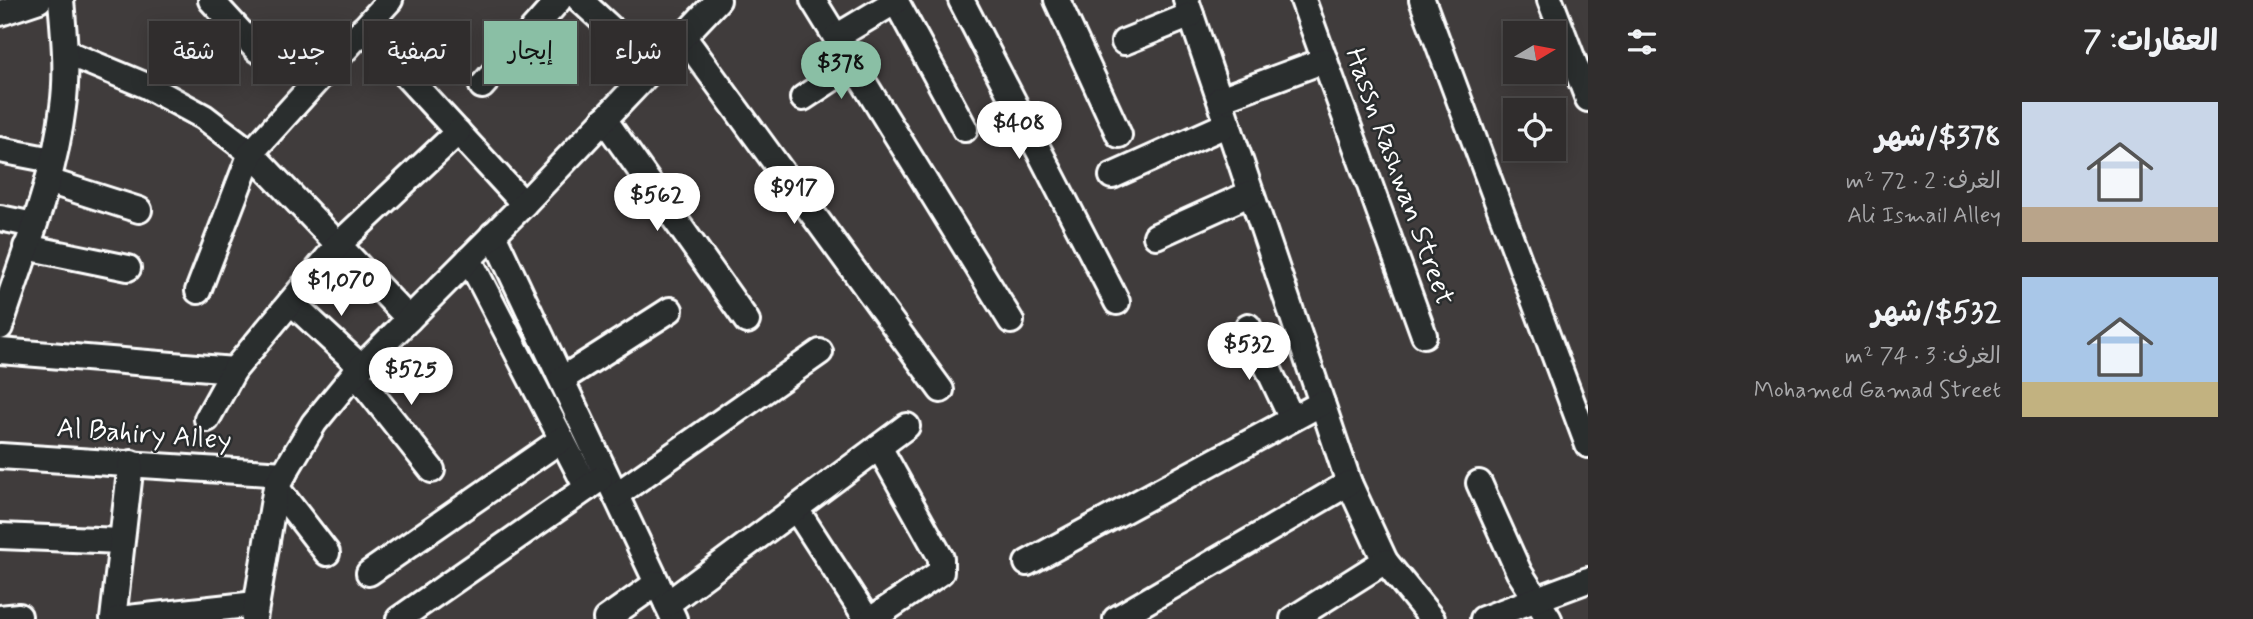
<!DOCTYPE html>
<html lang="ar">
<meta charset="utf-8">
<style>
body{margin:0;font-family:Mynerve,"Playpen Sans Arabic",sans-serif;background:#3c3939;color:#f1f3f6;direction:rtl;height:100vh;display:flex;flex-direction:column;font-size:26px;white-space:nowrap}
*{box-sizing:border-box;margin:0}
p{font-size:23px;color:#a8a8aa}
.icon{flex:none;width:38px;height:38px;fill:none;stroke:currentColor;stroke-width:2;stroke-linecap:round;stroke-linejoin:round}
.map{position:relative;flex:1;overflow:hidden;direction:ltr}
.drawer{display:flex;flex-direction:column;background:#302d2d;width:665px}
.drawer>*{flex:none}
.banner{position:absolute;left:21px;top:21px;width:665px;height:63px;direction:rtl;display:flex;gap:14px}
.needle{width:46px;rotate:80deg}
.tools{position:absolute;left:1503px;top:21px;display:grid;gap:14px}
.tools a{display:grid;place-items:center;width:63px;height:63px;border-radius:0px;background:#302d2d;box-shadow:0 4px 18px #0003,0 0 0 2px #4b4949;font-size:35px}
.price{position:absolute;translate:-50% -60px;padding:0 16px;border-radius:24px;background:#fff;color:#222;font-size:23px;line-height:46px;filter:drop-shadow(0 2px 4px #0008)}
.price::after{content:'';position:absolute;left:50%;top:42px;width:21px;height:16px;margin-left:-10px;background:inherit;clip-path:polygon(0 0,100% 0,50% 100%)}
.price.on{background:#8abfa5;color:#111}
ul{padding:0;list-style:none}
li{display:flex;align-items:center;gap:21px;height:175px;padding:0 35px}
li span{display:grid;place-items:center;flex:none;width:196px;height:140px;border-radius:0px;color:#555}
li>.icon{margin-inline-start:auto}
span .icon{width:84px;height:84px;fill:#fffc;stroke-width:1}
li b{font-size:30px}
h2{display:flex;justify-content:space-between;align-items:center;height:84px;padding:0 35px;font-size:30px}
.chip{padding:0 24px;border-radius:0px;background:#302d2d;box-shadow:0 4px 18px #0003,0 0 0 2px #4b4949;font-size:24px;line-height:63px}
.chip.on{background:#8abfa5;color:#111}
main{display:flex;flex:1;min-height:0}
.map>svg:first-child{display:block}
.lines{fill:none;stroke-linecap:round;stroke-linejoin:round}
.minor-casing{stroke:#fff;stroke-width:30}
.minor{stroke:#2a2d2e;stroke-width:24}
.labels{text-anchor:middle;dominant-baseline:central;stroke-width:5;stroke-linejoin:round;paint-order:stroke}
.street-label{font-size:28px;fill:#fff;stroke:#2a2d2e}
</style>
<main>
<section class="drawer">
<h2>العقارات: 7<svg class="icon" aria-label="filters" viewBox="0 0 24 24"><path d="M4 7h16M4 17h16"/><circle cx="9" cy="7" r="2"/><circle cx="15" cy="17" r="2"/></svg></h2>
<ul>
<li><span style="background:linear-gradient(#c9d6e8 75%,#b9a48a 0)"><svg class="icon" aria-label="home" viewBox="0 0 24 24"><path d="M3 11l9-7 9 7M6 9v11h12V9"/></svg></span><div><b>$378/شهر</b><p>الغرف: 2 · 72 m²</p><p>Ali Ismail Alley</p></div></li>
<li><span style="background:linear-gradient(#a9c7e8 75%,#c2b280 0)"><svg class="icon" aria-label="home" viewBox="0 0 24 24"><path d="M3 11l9-7 9 7M6 9v11h12V9"/></svg></span><div><b>$532/شهر</b><p>الغرف: 3 · 74 m²</p><p>Mohamed Gamad Street</p></div></li>
</ul>
</section>
<div class="map">
<svg width="1588" height="619" viewBox="0 0 1588 619">
<rect width="100%" height="100%" fill="#403c3c"/>
<filter id="ink" filterUnits="userSpaceOnUse"><feTurbulence type="fractalNoise" baseFrequency=".0143" numOctaves="2"/><feDisplacementMap in="SourceGraphic" scale="14" xChannelSelector="R" yChannelSelector="G"/><feConvolveMatrix kernelMatrix="1 2 1 2 8 2 1 2 1" color-interpolation-filters="sRGB"/></filter>
<g filter="url(#ink)">
<g class="lines">
<!-- minor casing -->
<g class="minor-casing">
<g id="minor">
<path d="M211,0L257,50"/>
<path d="M580,0L653,67"/>
<path d="M813,0L1011,321"/>
<path d="M895,0L965,129"/>
<path d="M961,0L1117,302"/>
<path d="M1057,0L1119,135"/>
<path d="M1186,0L1349,483L1385,561L1432,619"/>
<path d="M1303,0L1424,335"/>
<path d="M1422,0L1588,445"/>
<path d="M1550,0L1588,99"/>
<path d="M0,13L39,0"/>
<path d="M363,29L524,204"/>
<path d="M683,36L941,390"/>
<path d="M836,37L896,1"/>
<path d="M1124,42L1191,15"/>
<path d="M65,52L147,86L204,117L251,153L409,319"/>
<path d="M482,86L559,0"/>
<path d="M803,98L853,65"/>
<path d="M1220,99L1325,60"/>
<path d="M604,119L747,321"/>
<path d="M0,150L52,160"/>
<path d="M1112,176L1228,124"/>
<path d="M48,181L139,210"/>
<path d="M0,218L34,225"/>
<path d="M493,234L674,619"/>
<path d="M1156,236L1251,193"/>
<path d="M26,247L128,268"/>
<path d="M469,259L587,488"/>
<path d="M198,291L251,153L390,0"/>
<path d="M291,302L361,367"/>
<path d="M1248,326L1292,419"/>
<path d="M0,327C23,255 54,182 63,107C68,72 64,35 61,0"/>
<path d="M0,351L234,370"/>
<path d="M355,373L432,470"/>
<path d="M562,379L670,310"/>
<path d="M207,419L234,370L339,244L458,132"/>
<path d="M0,456L284,474"/>
<path d="M1479,483L1519,572L1549,619"/>
<path d="M276,487L327,553"/>
<path d="M616,495L820,352"/>
<path d="M796,509L867,619"/>
<path d="M0,536L121,541"/>
<path d="M1027,563L1322,403"/>
<path d="M369,573L562,439"/>
<path d="M667,604L907,426"/>
<path d="M0,618L19,616"/>
<path d="M113,619L131,463"/>
<path d="M119,619L256,604"/>
<path d="M254,619L276,487L314,423L355,373L524,204L718,0"/>
<path d="M399,619L600,479"/>
<path d="M606,619L657,583"/>
<path d="M872,619L941,572V558L879,447"/>
<path d="M1116,619L1349,483"/>
<path d="M1293,619L1385,561"/>
<path d="M1483,619L1588,580"/>
</g>
</g>
<!-- minor -->
<use href="#minor" class="minor"/>
</g>
</g>
<g class="labels">
<!-- street labels -->
<g class="street-label">
<text transform="translate(1399 177) rotate(70)">Hassn Rashwan Street</text>
<text transform="translate(144 435) rotate(4)">Al Bahiry Alley</text>
</g>
</g>
</svg>
<div class="tools">
<a><svg class="needle" viewBox="-14 -14 28 28"><path d="M0-13l5 13h-10z" fill="#e53935"/><path d="M0 13l5-13h-10z" fill="#a8a8aa"/></svg></a>
<a><svg class="icon" aria-label="locate" viewBox="0 0 24 24"><circle cx="12" cy="12" r="6"/><path d="M12 2v4M12 18v4M2 12h4M18 12h4"/></svg></a>
</div>
<b class="price on" style="left:841px;top:101px">$378</b>
<b class="price" style="left:1019px;top:161px">$408</b>
<b class="price" style="left:794px;top:226px">$917</b>
<b class="price" style="left:657px;top:233px">$562</b>
<b class="price" style="left:341px;top:318px">$1,070</b>
<b class="price" style="left:1249px;top:382px">$532</b>
<b class="price" style="left:411px;top:407px">$525</b>
<div class="banner">
<a class="chip">شراء</a>
<a class="chip on">إيجار</a>
<a class="chip">تصفية</a>
<a class="chip">جديد</a>
<a class="chip">شقة</a>
</div>
</div>
</main>
